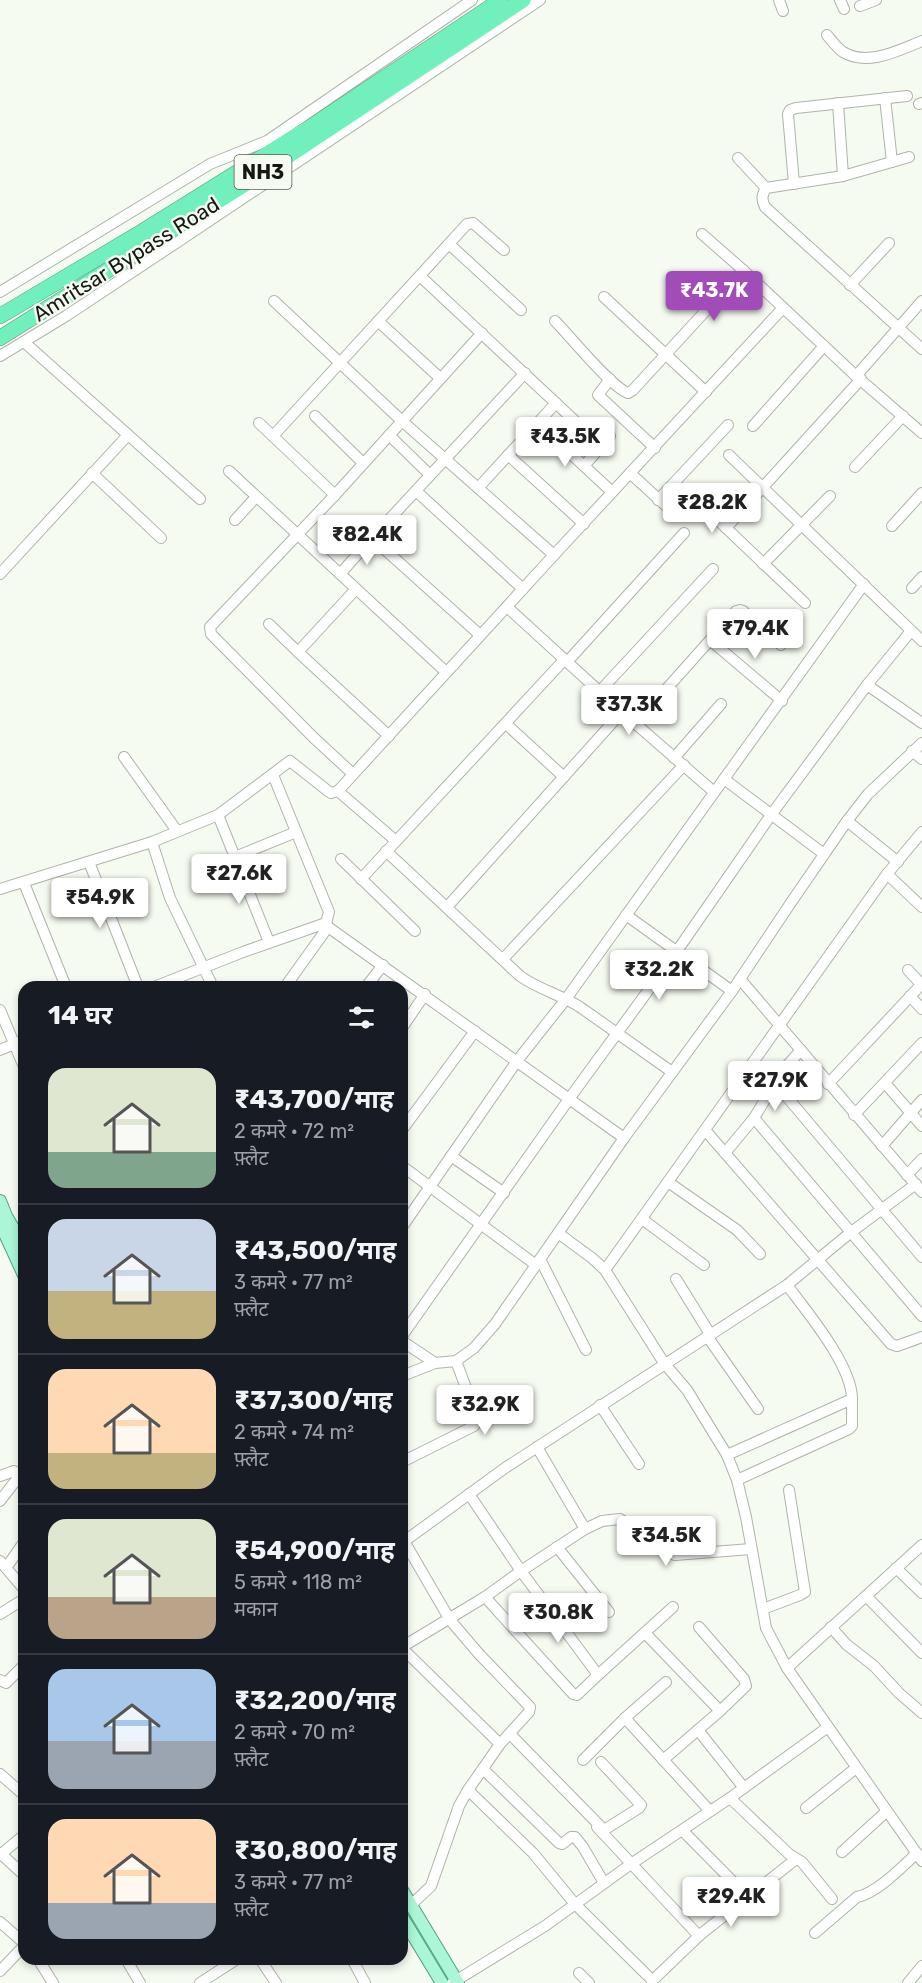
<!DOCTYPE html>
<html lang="hi">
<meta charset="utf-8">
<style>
body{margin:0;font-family:Rubik,"Noto Sans Devanagari",sans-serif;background:#20242c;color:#f1f3f6;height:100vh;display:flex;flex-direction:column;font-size:22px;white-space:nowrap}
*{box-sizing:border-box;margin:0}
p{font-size:20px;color:#9ea1a6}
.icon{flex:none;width:33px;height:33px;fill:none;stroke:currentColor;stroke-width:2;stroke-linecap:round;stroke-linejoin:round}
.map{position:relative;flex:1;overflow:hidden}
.side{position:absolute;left:18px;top:981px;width:390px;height:984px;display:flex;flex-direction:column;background:#171b24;border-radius:18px;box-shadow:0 3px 9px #0003}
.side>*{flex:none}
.price{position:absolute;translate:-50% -51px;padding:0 14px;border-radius:6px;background:#fff;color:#222;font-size:20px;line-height:39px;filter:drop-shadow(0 2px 3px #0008)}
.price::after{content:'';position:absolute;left:50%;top:36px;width:18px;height:14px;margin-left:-9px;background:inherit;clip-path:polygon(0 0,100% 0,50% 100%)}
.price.selected{background:#a24cb9;color:#fff}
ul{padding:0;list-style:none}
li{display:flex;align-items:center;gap:18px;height:150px;padding:0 30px}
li+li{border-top:2px solid #363941}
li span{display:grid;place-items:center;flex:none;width:168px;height:120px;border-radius:18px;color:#555}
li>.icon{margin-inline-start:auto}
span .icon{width:72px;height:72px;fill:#fffc;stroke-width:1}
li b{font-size:26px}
h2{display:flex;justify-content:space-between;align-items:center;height:72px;padding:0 30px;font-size:26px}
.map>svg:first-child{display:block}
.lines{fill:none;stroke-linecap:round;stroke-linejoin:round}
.minor-casing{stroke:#aeb4aa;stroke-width:12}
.major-casing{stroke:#51a481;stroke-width:14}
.highway-casing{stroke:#51a481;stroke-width:16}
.minor{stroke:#fff;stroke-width:10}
.major{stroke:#aaf6d7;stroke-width:12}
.highway{stroke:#72f0bc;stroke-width:15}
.labels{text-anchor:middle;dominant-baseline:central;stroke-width:5;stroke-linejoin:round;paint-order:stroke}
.shield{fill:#f6fbf1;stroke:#585b56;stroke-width:1.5}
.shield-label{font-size:20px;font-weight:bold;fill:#151713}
.street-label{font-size:21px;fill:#151713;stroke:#f6fbf1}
</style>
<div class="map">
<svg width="922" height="1983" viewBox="0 0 922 1983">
<rect width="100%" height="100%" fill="#f6fbf1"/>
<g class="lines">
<!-- minor casing -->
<g class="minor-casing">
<g id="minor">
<path d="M779,0L783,11"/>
<path d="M840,0L844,9"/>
<path d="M860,6L876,0"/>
<path d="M827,35C832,41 837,48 843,52C868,67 899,50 922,41"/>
<path d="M885,98L892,162"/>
<path d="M838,103L843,176"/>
<path d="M919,104L922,103"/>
<path d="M909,157L843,176L766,188C762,195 761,199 765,207L922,349"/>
<path d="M738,158L766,188"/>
<path d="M794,184L788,114L790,110L796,108L907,96"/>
<path d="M702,234L743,270L856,376L922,433"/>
<path d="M449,244L521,310"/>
<path d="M420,276L575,421"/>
<path d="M850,285L889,243"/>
<path d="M0,292L210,164L267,141L472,0"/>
<path d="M604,297L706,392"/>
<path d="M274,301L402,421L554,555"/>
<path d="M378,321L440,378"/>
<path d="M555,321C570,336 611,387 628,393L633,390L743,270"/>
<path d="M24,342L200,499"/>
<path d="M0,356L66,316L179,241L540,0"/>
<path d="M856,376L922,301"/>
<path d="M610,379L598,395L655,448"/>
<path d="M315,416L363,463"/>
<path d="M259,423L335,495"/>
<path d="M538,423L612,492"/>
<path d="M753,426L824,346"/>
<path d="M389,435L430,475"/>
<path d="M273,436L467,224L473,223L504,250"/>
<path d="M508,455L584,524"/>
<path d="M729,455L922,641"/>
<path d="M584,466L610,436"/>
<path d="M855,467L903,416"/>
<path d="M229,471L446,672"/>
<path d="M92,473L161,538"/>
<path d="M630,473L677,516L685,514L696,505L703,506L805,603"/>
<path d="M478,488L556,403"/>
<path d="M416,491L523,589"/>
<path d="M658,500L728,425"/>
<path d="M235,520L256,497"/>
<path d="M892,526L922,493"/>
<path d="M726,528L861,379"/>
<path d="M763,564L830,496"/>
<path d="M0,574L128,435"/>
<path d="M340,574L372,538"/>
<path d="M912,588L922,577"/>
<path d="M356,589L298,652L389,736"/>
<path d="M507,607L622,712L714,792"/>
<path d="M269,624L298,652"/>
<path d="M480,635L372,538L525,373"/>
<path d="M710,640L782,701"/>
<path d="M567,662L684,533"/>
<path d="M867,685L911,631"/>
<path d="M599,692L713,569"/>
<path d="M636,723L736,611L740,610L743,611L781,645"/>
<path d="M506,724L564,777"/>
<path d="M912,751L922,759"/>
<path d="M124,757L177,831"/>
<path d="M674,758L721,704"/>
<path d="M353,774L314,738L211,634L210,627L335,495L482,333"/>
<path d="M273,775L329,912L326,923"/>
<path d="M724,779L824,854"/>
<path d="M338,791L554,555L783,308"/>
<path d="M218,815L269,942"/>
<path d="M847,821L898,862"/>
<path d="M152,842L170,898L213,987"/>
<path d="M386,851L520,976C538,989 561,995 580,1007L672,1072"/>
<path d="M235,857L296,832"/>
<path d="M341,859L415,931"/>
<path d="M89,862L138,987"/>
<path d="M887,874L922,907"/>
<path d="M361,879L564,660"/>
<path d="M24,883L66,987"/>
<path d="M0,889L152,842L218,815L290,761L328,791L331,793L338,791L396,841"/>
<path d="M447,907L622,712"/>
<path d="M626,915L732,991"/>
<path d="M503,959L684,765"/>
<path d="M740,979L922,1192"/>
<path d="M154,987L243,952L326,923L328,927L624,1138"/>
<path d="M285,987L328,927"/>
<path d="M366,987L383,965"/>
<path d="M910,996L922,1009"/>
<path d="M0,1010L24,1067"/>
<path d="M402,1028L425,994"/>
<path d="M0,1050L24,1040"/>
<path d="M885,1083L922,1126"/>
<path d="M776,1084L922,1257"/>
<path d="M828,1084L919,987L920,983L908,970"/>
<path d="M854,1115L922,1043"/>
<path d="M754,1118L922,1316"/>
<path d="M402,1130L475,1031"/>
<path d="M705,1130L891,1344L897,1346L922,1337"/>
<path d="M882,1146L922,1100"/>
<path d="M725,1153L754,1118L783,1070L801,1050"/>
<path d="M451,1156L504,1193"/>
<path d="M402,1166L536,1265"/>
<path d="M907,1175L922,1159"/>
<path d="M668,1182L737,1230L760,1254"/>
<path d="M642,1219L704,1265"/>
<path d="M402,1227L517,1061L566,999L864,584"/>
<path d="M558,1233L592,1258L605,1270L664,1363L687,1390L727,1455L737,1480L746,1517L766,1628L787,1668L922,1861"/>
<path d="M540,1259L586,1350"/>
<path d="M605,1270L887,874L922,832"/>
<path d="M676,1279L710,1334"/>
<path d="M787,1285C807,1312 852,1365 852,1399"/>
<path d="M402,1336L569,1099L677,951L771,815L867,685L922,723"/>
<path d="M707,1336L758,1409"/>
<path d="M402,1341L435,1363"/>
<path d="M402,1376L435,1363L456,1361L474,1348L495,1324L624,1138L732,991L790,904L847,821L868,794L922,743"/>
<path d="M600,1405L639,1464"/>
<path d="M727,1455L852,1399V1426L849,1429L737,1480"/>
<path d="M402,1462L474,1426L478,1420L456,1361"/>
<path d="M0,1476L14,1471L23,1479"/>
<path d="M469,1494L521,1571L598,1675L673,1607"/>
<path d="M0,1501L20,1475"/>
<path d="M585,1529L602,1521L620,1519L668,1553L675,1555L751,1549"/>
<path d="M404,1541L450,1620L479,1654L530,1707L529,1712L500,1744L468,1790"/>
<path d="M402,1543L505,1468L787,1285L850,1233L916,1184"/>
<path d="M557,1547L609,1612"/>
<path d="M0,1561L24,1589"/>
<path d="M6,1568L24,1542"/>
<path d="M896,1568L922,1593"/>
<path d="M866,1596L922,1653"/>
<path d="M485,1597L573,1694L577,1695L598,1675"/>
<path d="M763,1609L800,1595L805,1592L789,1490"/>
<path d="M0,1614L24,1599"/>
<path d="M831,1627L846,1644L874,1666L899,1693L922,1713"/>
<path d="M645,1633L720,1711"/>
<path d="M402,1647L485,1597L521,1571L585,1529L537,1447"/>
<path d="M402,1648L500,1744"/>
<path d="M787,1668L922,1545"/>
<path d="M0,1680L6,1683L24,1665"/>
<path d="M625,1718L666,1682"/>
<path d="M698,1730L744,1788"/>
<path d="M510,1734L604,1830L639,1808L641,1805L601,1762"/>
<path d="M583,1760L625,1718L710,1811"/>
<path d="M663,1760L720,1711L746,1686L744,1679L699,1627"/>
<path d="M483,1769L559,1843L562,1844L571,1837H575L583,1847L604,1883"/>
<path d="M0,1774L24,1795"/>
<path d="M730,1798L789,1854L802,1862L832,1899"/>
<path d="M806,1808L856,1768"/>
<path d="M597,1827L699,1936"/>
<path d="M683,1831L748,1897"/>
<path d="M842,1852L887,1811"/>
<path d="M0,1853L24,1875"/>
<path d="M0,1855L24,1835"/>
<path d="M411,1905L431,1886L459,1806L468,1790L533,1853L575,1904L651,1979L652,1983"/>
<path d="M0,1922L24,1943"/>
<path d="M815,1933L857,1897C877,1893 902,1867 917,1853"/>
<path d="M38,1959L53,1983"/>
<path d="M126,1959L140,1983"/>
<path d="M260,1959L276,1983"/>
<path d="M352,1959L365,1983"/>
<path d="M0,1971L24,1946"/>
<path d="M579,1973L589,1983"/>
<path d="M652,1981L701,1934L796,1859"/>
<path d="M200,1983L237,1959"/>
<path d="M452,1983L545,1926L631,1864L730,1798L828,1727"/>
<path d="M908,1983L922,1966"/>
</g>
</g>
<!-- major casing -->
<g class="major-casing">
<g id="major">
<path d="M0,1201L6,1216L24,1247"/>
<path d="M0,1223L24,1275"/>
<path d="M402,1890L458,1983"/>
<path d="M402,1917L442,1983"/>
</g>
</g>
<!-- highway casing -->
<g class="highway-casing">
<g id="highway">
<path d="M0,316L140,233L315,124L501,0"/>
<path d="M0,338L264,172L523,0"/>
</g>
</g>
<!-- minor -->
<use href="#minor" class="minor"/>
<!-- major -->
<use href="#major" class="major"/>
<!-- highway -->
<use href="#highway" class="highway"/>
</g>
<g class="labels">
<!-- shield labels -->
<rect class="shield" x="234.5" y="155" width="57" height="34" rx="4.5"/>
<g class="shield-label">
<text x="263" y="172">NH3</text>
</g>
<!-- street labels -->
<g class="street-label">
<text transform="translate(126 259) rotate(-32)">Amritsar Bypass Road</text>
</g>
</g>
</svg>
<b class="price selected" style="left:714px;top:322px">₹43.7K</b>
<b class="price" style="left:565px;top:468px">₹43.5K</b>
<b class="price" style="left:712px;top:534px">₹28.2K</b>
<b class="price" style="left:367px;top:566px">₹82.4K</b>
<b class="price" style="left:755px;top:660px">₹79.4K</b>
<b class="price" style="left:629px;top:736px">₹37.3K</b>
<b class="price" style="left:239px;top:905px">₹27.6K</b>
<b class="price" style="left:100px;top:929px">₹54.9K</b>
<b class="price" style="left:659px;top:1001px">₹32.2K</b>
<b class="price" style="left:775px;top:1112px">₹27.9K</b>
<b class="price" style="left:485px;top:1436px">₹32.9K</b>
<b class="price" style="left:666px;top:1567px">₹34.5K</b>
<b class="price" style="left:558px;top:1644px">₹30.8K</b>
<b class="price" style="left:731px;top:1928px">₹29.4K</b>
<section class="side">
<h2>14 घर<svg class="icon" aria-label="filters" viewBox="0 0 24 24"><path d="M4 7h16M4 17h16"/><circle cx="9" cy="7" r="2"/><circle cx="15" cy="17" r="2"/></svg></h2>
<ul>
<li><span style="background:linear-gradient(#dfe7d0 70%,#7fa58c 0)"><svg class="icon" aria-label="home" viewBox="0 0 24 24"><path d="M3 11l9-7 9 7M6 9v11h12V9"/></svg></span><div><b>₹43,700/माह</b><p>2 कमरे · 72 m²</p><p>फ़्लैट</p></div></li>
<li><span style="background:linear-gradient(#c9d6e8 60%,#c2b280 0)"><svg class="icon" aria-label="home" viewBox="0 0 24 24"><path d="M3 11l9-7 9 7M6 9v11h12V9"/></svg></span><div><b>₹43,500/माह</b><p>3 कमरे · 77 m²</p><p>फ़्लैट</p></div></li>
<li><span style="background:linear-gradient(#ffd9b3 70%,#c2b280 0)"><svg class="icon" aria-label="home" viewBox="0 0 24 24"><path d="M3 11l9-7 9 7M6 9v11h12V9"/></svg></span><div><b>₹37,300/माह</b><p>2 कमरे · 74 m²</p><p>फ़्लैट</p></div></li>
<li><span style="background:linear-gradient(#dfe7d0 65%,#b9a48a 0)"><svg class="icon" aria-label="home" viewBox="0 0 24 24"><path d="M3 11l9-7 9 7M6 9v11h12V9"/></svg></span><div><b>₹54,900/माह</b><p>5 कमरे · 118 m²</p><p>मकान</p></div></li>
<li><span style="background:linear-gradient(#a9c7e8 60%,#9aa5b1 0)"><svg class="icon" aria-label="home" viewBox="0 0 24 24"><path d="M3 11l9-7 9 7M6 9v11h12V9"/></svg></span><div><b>₹32,200/माह</b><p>2 कमरे · 70 m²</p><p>फ़्लैट</p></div></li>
<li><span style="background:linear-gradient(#ffd9b3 70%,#9aa5b1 0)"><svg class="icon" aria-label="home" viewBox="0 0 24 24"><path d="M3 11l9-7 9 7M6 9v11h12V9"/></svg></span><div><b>₹30,800/माह</b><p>3 कमरे · 77 m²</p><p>फ़्लैट</p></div></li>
</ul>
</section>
</div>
